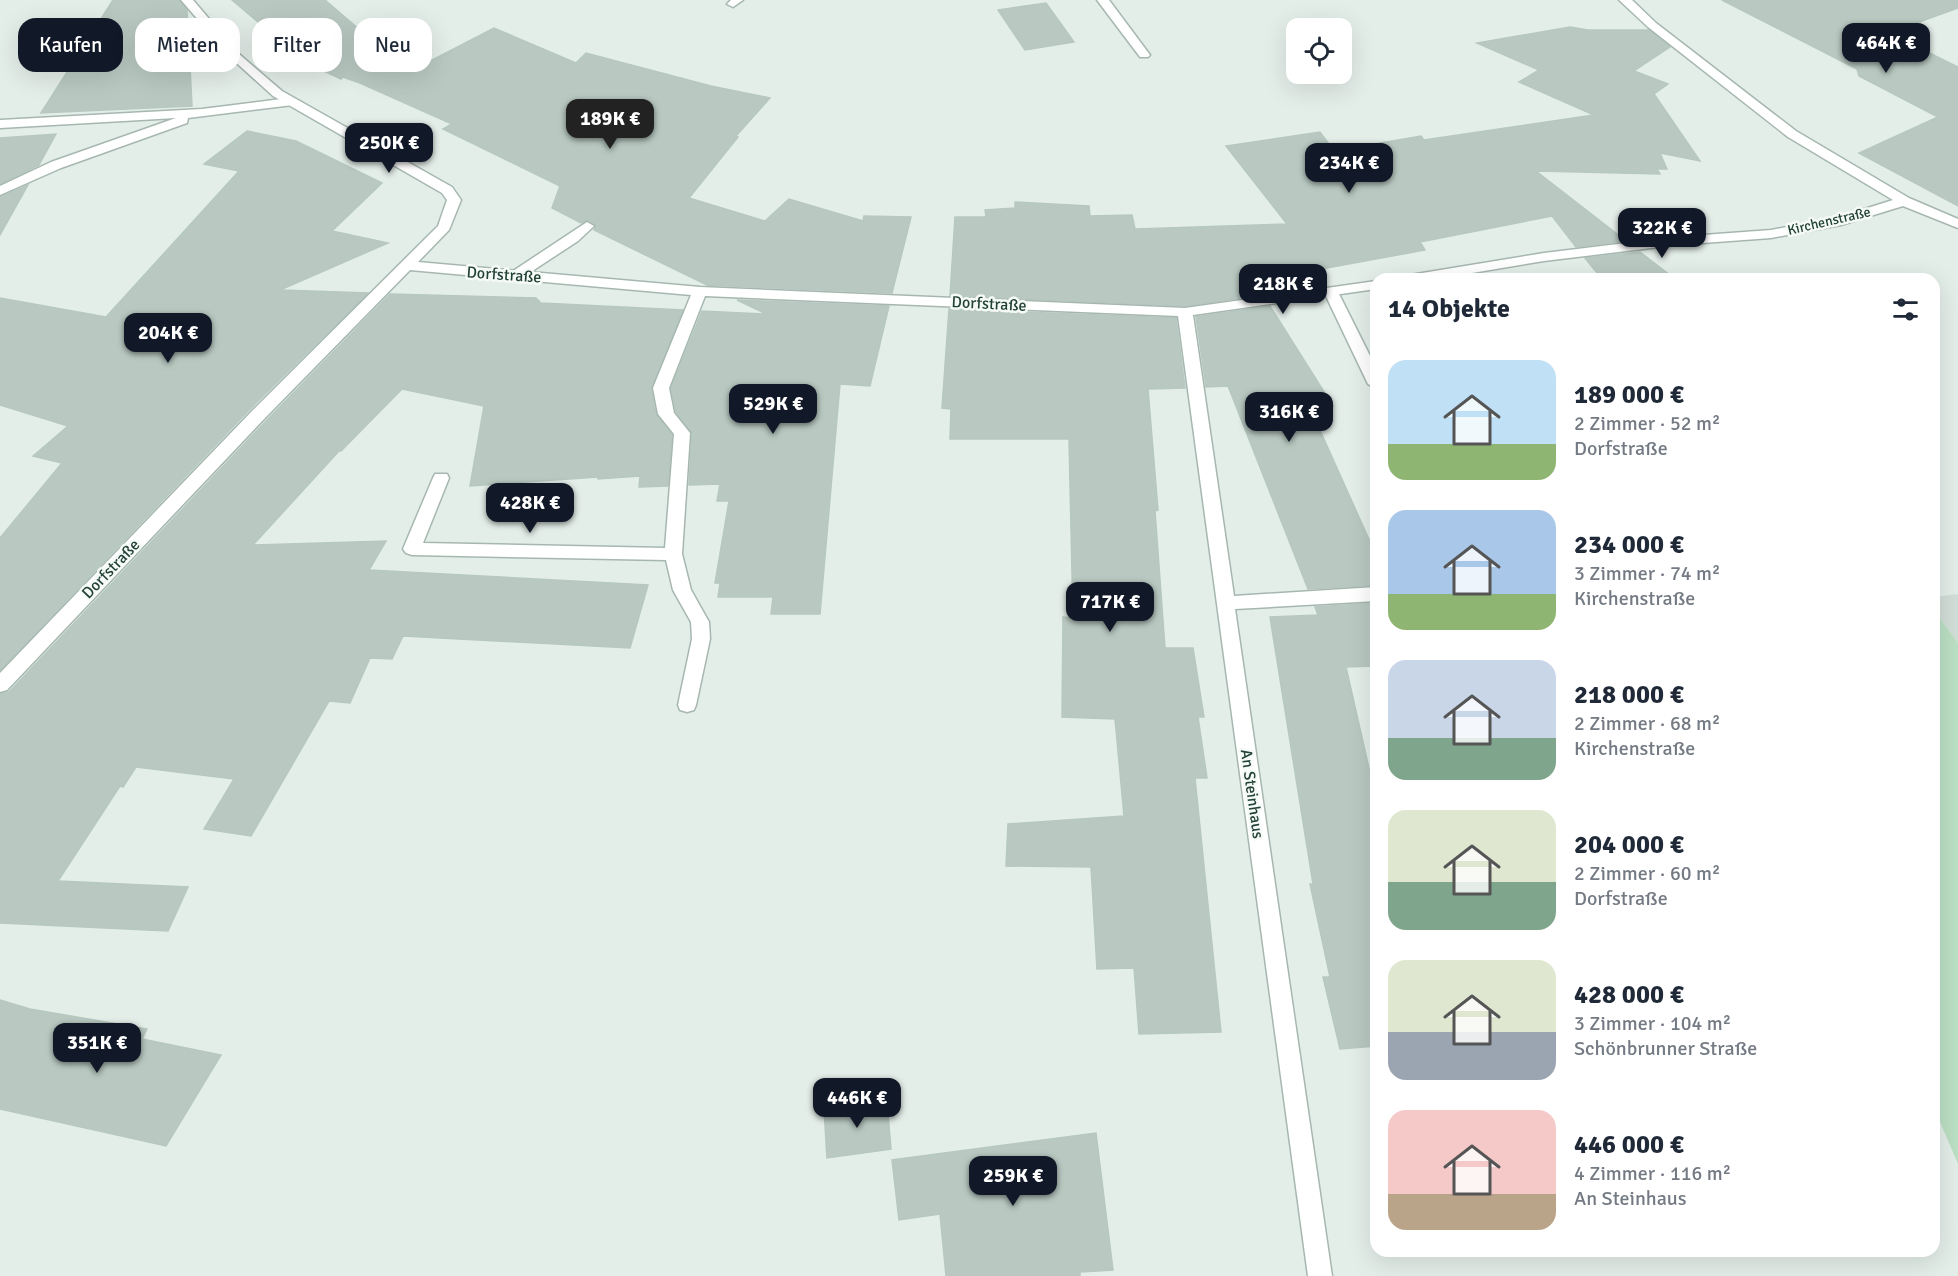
<!DOCTYPE html>
<html lang="de">
<meta charset="utf-8">
<style>
body{margin:0;font-family:Signika,sans-serif;background:#f2f2f3;color:#1f2937;height:100vh;display:flex;flex-direction:column;font-size:22px;white-space:nowrap}
*{box-sizing:border-box;margin:0}
p{font-size:20px;color:#747a83}
.icon{flex:none;width:33px;height:33px;fill:none;stroke:currentColor;stroke-width:2;stroke-linecap:round;stroke-linejoin:round}
.map{position:relative;flex:1;overflow:hidden}
.drawer{position:absolute;left:1370px;top:273px;width:570px;height:984px;display:flex;flex-direction:column;background:#fff;border-radius:18px;box-shadow:0 6px 24px #0002}
.drawer>*{flex:none}
.banner{position:absolute;left:18px;top:18px;width:570px;height:54px;display:flex;gap:12px}
.controls{position:absolute;left:1286px;top:18px;display:grid;gap:12px}
.controls a{display:grid;place-items:center;width:66px;height:66px;border-radius:12px;background:#fff;box-shadow:0 6px 24px #0002;font-size:30px}
.price{position:absolute;translate:-50% -51px;padding:0 14px;border-radius:12px;background:#111827;color:#fff;font-size:20px;line-height:39px;filter:drop-shadow(0 2px 3px #0008)}
.price::after{content:'';position:absolute;left:50%;top:36px;width:18px;height:14px;margin-left:-9px;background:inherit;clip-path:polygon(0 0,100% 0,50% 100%)}
.price.current{background:#222;color:#fff}
ul{padding:0;list-style:none}
li{display:flex;align-items:center;gap:18px;height:150px;padding:0 18px}
li span{display:grid;place-items:center;flex:none;width:168px;height:120px;border-radius:18px;color:#555}
li>.icon{margin-inline-start:auto}
span .icon{width:72px;height:72px;fill:#fffc;stroke-width:1}
li b{font-size:26px}
h2{display:flex;justify-content:space-between;align-items:center;height:72px;padding:0 18px;font-size:26px}
.tag{padding:0 21px;border-radius:18px;background:#fff;box-shadow:0 6px 24px #0002;font-size:21px;line-height:54px}
.tag.current{background:#111827;color:#fff}
.map>svg:first-child{display:block}
.built{fill:#d2ded8}
.green{fill:#bce0c4}
.building{fill:#b9c9c2;stroke:#b6c8c0;stroke-width:1.5}
.lines{fill:none;stroke-linecap:round;stroke-linejoin:round}
.service-casing{stroke:#a6b7b0;stroke-width:3}
.minor-casing{stroke:#a6b7b0;stroke-width:3}
.service{fill:#fff;fill-rule:evenodd}
.minor{fill:#fff;fill-rule:evenodd}
.labels{text-anchor:middle;dominant-baseline:central;stroke-width:5;stroke-linejoin:round;paint-order:stroke}
.far-street-label{font-size:14px;fill:#224137;stroke:#f5faf7}
.street-label{font-size:16px;fill:#224137;stroke:#f5faf7}
</style>
<div class="map">
<svg width="1958" height="1276" viewBox="0 0 1958 1276">
<rect width="100%" height="100%" fill="#e4eee9"/>
<path class="built" d="M1958 594V643L1934 610V597Z"/>
<path class="green" d="M1934 610 1958 643V1164L1934 1108Z"/>
<g class="building">
<path d="M113 0H179L187 10 192 106 41 113Z"/>
<path d="M232 0H325L409 72 494 28 576 63 586 53 711 86 770 98 736 136 738 137 689 198 765 221 789 199 863 221 864 216 911 217 892 293 707 285 594 230 596 226 588 220 581 223 552 208 560 186 443 129 452 124 360 83 343 77 341 79 307 63Z"/>
<path d="M1722 0H1958V8L1889 33 1958 67V206L1859 153 1938 117 1859 76 1857 69Z"/>
<path d="M1046 3 1074 42 1025 50 998 10Z"/>
<path d="M1570 27 1588 30H1649L1670 47 1634 71 1668 84 1654 94 1700 161 1660 153 1667 169H1657L1660 174 1536 171 1626 241 1576 247 1552 216 1420 242 1425 250 1272 278 1275 282 1256 284 1263 295 1185 306 950 296 955 217H986L985 210 1015 208V202L1089 206 1090 216 1132 215 1135 229 1287 224 1226 146 1320 132 1334 151 1421 136 1424 140 1594 115 1519 82 1539 70 1477 43Z"/>
<path d="M247 131 296 141 382 183 332 231 388 243 280 290 368 293 251 408 0 670V538L62 463 33 456 68 426 0 405V298L106 317 239 171 204 164Z"/>
<path d="M56 134 39 165 0 184V138Z"/>
<path d="M28 185 0 235V197Z"/>
<path d="M1640 252 1675 279H1602L1585 258Z"/>
<path d="M390 294 536 298 541 303 683 310 651 388 656 414 672 435 668 486 639 487 640 476 598 479V477L470 486 484 406 402 389 341 451H339L253 545 386 541 369 570 648 585 630 648 403 636 392 659 370 658 350 703 329 701 251 836 204 829 234 779 136 767 123 787 120 786 58 881 188 887 168 931 0 923V694L9 692 267 420Z"/>
<path d="M737 300 889 306 870 386 840 384 820 614H771L773 597H718L720 583H715L729 501H717L720 484 689 485 692 433 676 412 671 388 702 311 766 314Z"/>
<path d="M1270 306 1333 406 1310 408 1376 555V585L1308 589 1228 386 1206 387 1196 317Z"/>
<path d="M949 309 1176 318 1185 388 1148 389 1158 510 1155 511 1165 648H1193L1204 717H1198L1207 778H1195L1221 1032 1139 1034 1134 968 1097 969 1091 867 1006 866 1008 824 1124 816 1115 719 1062 717 1063 617 1073 618 1069 439H950L951 409 942 408Z"/>
<path d="M1376 603V666L1346 667 1376 799V1046L1340 1049 1323 977H1330L1310 884H1313L1270 617 1318 615 1315 607Z"/>
<path d="M0 1000 30 1009 147 1029 142 1039 221 1055 166 1146 0 1109Z"/>
<path d="M887 1101 891 1149 827 1158 824 1109Z"/>
<path d="M1096 1133 1113 1270 1080 1272V1276H946L940 1214 899 1220 892 1160Z"/>
</g>
<g class="lines">
<g class="service-casing">
<g id="service">
<path d="M289 98 295 102 293 105 188 118 187 123 61 168 0 195V186L51 162 176 118 0 128V120L202 109Z"/>
<path d="M587 222 594 226 578 241 520 279H510L508 276 510 273Z"/>
<path d="M1331 288 1338 292 1376 368V389L1368 384 1324 292Z"/>
</g>
</g>
<g class="minor-casing">
<g id="minor">
<path d="M181 0H193L239 54 282 91 452 187 461 200 449 230 418 262 700 287 1185 308 1376 281V289L1193 315 1234 596 1376 587V601L1235 609 1332 1276H1308L1178 316 705 296 669 388 674 413 690 433 682 554 691 590 709 622 710 639 696 705 694 710 687 712 680 710 678 705 692 639 691 622 673 590 666 560 412 555 406 553 403 549 433 478 435 474H447L449 478 423 543 665 548 674 434 658 414 653 388 691 295 410 270 265 418 7 690 0 692V673L253 410 438 226 447 200 442 193 273 96 231 58Z"/>
<path d="M731 0H743L733 7 727 4Z"/>
<path d="M1097 0H1109L1150 55 1148 57H1140Z"/>
<path d="M1619 0H1632L1656 23 1796 131 1909 198 1958 219V228L1903 206 1841 225 1771 238 1676 245 1544 261 1436 279H1403L1410 275 1544 253 1676 237 1771 230 1839 217 1893 200 1788 137 1648 27Z"/>
</g>
</g>
<use href="#service" class="service"/>
<use href="#minor" class="minor"/>
</g>
<g class="labels">
<g class="far-street-label">
<text transform="translate(1829 221) rotate(-13)">Kirchenstraße</text>
</g>
<g class="street-label">
<text transform="translate(504 275) rotate(4)">Dorfstraße</text>
<text transform="translate(989 304) rotate(3)">Dorfstraße</text>
<text transform="translate(111 569) rotate(-46)">Dorfstraße</text>
<text transform="translate(1252 794) rotate(82)">An Steinhaus</text>
</g>
</g>
</svg>
<div class="controls">
<a><svg class="icon" aria-label="locate" viewBox="0 0 24 24"><circle cx="12" cy="12" r="6"/><path d="M12 2v4M12 18v4M2 12h4M18 12h4"/></svg></a>
</div>
<b class="price" style="left:1886px;top:74px">464K €</b>
<b class="price current" style="left:610px;top:150px">189K €</b>
<b class="price" style="left:389px;top:174px">250K €</b>
<b class="price" style="left:1349px;top:194px">234K €</b>
<b class="price" style="left:1662px;top:259px">322K €</b>
<b class="price" style="left:1283px;top:315px">218K €</b>
<b class="price" style="left:168px;top:364px">204K €</b>
<b class="price" style="left:773px;top:435px">529K €</b>
<b class="price" style="left:1289px;top:443px">316K €</b>
<b class="price" style="left:530px;top:534px">428K €</b>
<b class="price" style="left:1110px;top:633px">717K €</b>
<b class="price" style="left:97px;top:1074px">351K €</b>
<b class="price" style="left:857px;top:1129px">446K €</b>
<b class="price" style="left:1013px;top:1207px">259K €</b>
<div class="banner">
<a class="tag current">Kaufen</a>
<a class="tag">Mieten</a>
<a class="tag">Filter</a>
<a class="tag">Neu</a>
</div>
<section class="drawer">
<h2>14 Objekte<svg class="icon" aria-label="filters" viewBox="0 0 24 24"><path d="M4 7h16M4 17h16"/><circle cx="9" cy="7" r="2"/><circle cx="15" cy="17" r="2"/></svg></h2>
<ul>
<li><span style="background:linear-gradient(#bfe0f5 70%,#8fb573 0)"><svg class="icon" aria-label="home" viewBox="0 0 24 24"><path d="M3 11l9-7 9 7M6 9v11h12V9"/></svg></span><div><b>189 000 €</b><p>2 Zimmer · 52 m²</p><p>Dorfstraße</p></div></li>
<li><span style="background:linear-gradient(#a9c7e8 70%,#8fb573 0)"><svg class="icon" aria-label="home" viewBox="0 0 24 24"><path d="M3 11l9-7 9 7M6 9v11h12V9"/></svg></span><div><b>234 000 €</b><p>3 Zimmer · 74 m²</p><p>Kirchenstraße</p></div></li>
<li><span style="background:linear-gradient(#c9d6e8 65%,#7fa58c 0)"><svg class="icon" aria-label="home" viewBox="0 0 24 24"><path d="M3 11l9-7 9 7M6 9v11h12V9"/></svg></span><div><b>218 000 €</b><p>2 Zimmer · 68 m²</p><p>Kirchenstraße</p></div></li>
<li><span style="background:linear-gradient(#dfe7d0 60%,#7fa58c 0)"><svg class="icon" aria-label="home" viewBox="0 0 24 24"><path d="M3 11l9-7 9 7M6 9v11h12V9"/></svg></span><div><b>204 000 €</b><p>2 Zimmer · 60 m²</p><p>Dorfstraße</p></div></li>
<li><span style="background:linear-gradient(#dfe7d0 60%,#9aa5b1 0)"><svg class="icon" aria-label="home" viewBox="0 0 24 24"><path d="M3 11l9-7 9 7M6 9v11h12V9"/></svg></span><div><b>428 000 €</b><p>3 Zimmer · 104 m²</p><p>Schönbrunner Straße</p></div></li>
<li><span style="background:linear-gradient(#f6c9c9 70%,#b9a48a 0)"><svg class="icon" aria-label="home" viewBox="0 0 24 24"><path d="M3 11l9-7 9 7M6 9v11h12V9"/></svg></span><div><b>446 000 €</b><p>4 Zimmer · 116 m²</p><p>An Steinhaus</p></div></li>
</ul>
</section>
</div>
